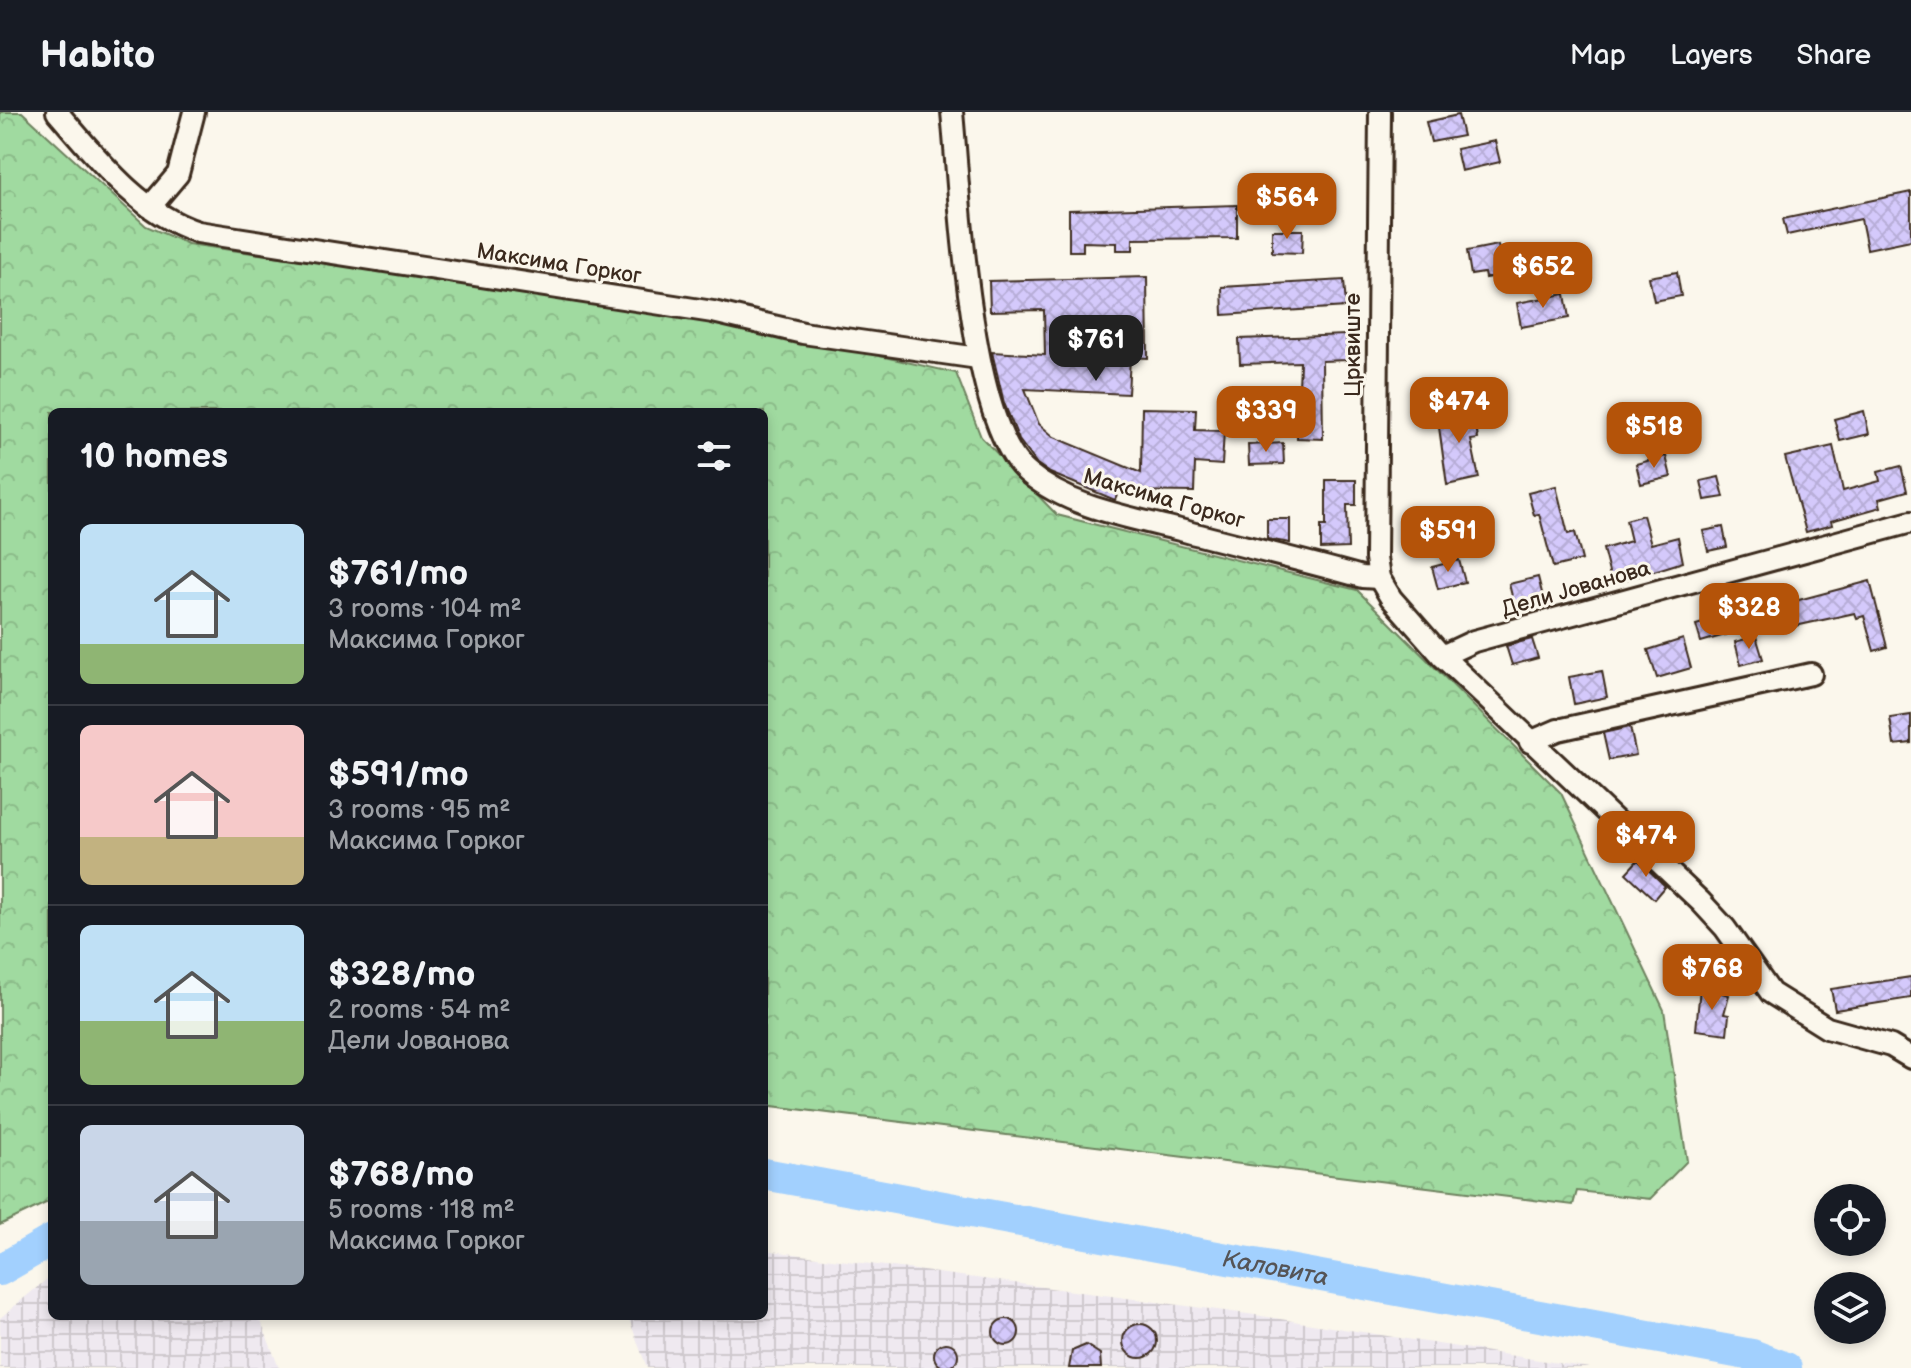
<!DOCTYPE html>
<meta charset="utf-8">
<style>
body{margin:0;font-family:"Balsamiq Sans",sans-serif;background:#242831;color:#f1f3f6;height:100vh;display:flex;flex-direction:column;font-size:30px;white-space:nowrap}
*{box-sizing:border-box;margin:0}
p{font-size:26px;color:#9ea1a6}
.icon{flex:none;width:44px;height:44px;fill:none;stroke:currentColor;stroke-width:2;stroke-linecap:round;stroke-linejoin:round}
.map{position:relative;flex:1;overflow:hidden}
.side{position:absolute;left:48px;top:296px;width:720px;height:912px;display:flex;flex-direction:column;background:#171b24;border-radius:12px;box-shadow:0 4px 12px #0003}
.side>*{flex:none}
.tools{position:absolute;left:1814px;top:1072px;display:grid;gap:16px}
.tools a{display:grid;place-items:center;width:72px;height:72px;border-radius:50%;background:#171b24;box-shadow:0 4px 12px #0003;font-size:40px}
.price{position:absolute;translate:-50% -68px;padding:0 18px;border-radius:16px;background:#b45309;color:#fff;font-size:26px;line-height:52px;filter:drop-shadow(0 2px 4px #0008)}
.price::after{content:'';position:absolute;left:50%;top:48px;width:24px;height:18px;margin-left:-12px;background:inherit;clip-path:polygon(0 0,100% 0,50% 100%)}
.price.selected{background:#222;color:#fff}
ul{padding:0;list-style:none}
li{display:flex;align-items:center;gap:24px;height:200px;padding:0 32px}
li+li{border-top:2px solid #363941}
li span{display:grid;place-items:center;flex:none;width:224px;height:160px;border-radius:12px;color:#555}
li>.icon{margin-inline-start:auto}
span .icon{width:96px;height:96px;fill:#fffc;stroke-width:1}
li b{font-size:34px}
h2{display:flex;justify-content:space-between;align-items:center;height:96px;padding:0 32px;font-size:34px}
header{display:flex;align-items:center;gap:48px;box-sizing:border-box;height:112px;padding:0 40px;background:#171b24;border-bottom:2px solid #363941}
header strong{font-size:38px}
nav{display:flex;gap:44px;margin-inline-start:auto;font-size:28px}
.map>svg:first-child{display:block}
.industrial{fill:url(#industrial-grid)}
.forest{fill:url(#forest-crowns);stroke:#6e825f;stroke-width:2}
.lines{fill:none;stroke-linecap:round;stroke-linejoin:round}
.river{stroke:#a2d0fe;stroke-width:32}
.building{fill:url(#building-cross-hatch);stroke:#3b2a1e;stroke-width:2}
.street-casing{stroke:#3b2a1e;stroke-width:26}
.street{stroke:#fbf7ec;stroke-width:20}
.labels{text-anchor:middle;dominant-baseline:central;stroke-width:6;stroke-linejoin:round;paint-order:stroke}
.street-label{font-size:22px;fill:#3b2a1e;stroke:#fbf7ec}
.water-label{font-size:24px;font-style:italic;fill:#555456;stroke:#fbf7ec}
</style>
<header>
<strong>Habito</strong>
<nav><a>Map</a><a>Layers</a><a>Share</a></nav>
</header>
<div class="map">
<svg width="1911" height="1256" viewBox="0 0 1911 1256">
<defs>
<pattern id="industrial-grid" width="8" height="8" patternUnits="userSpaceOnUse" patternTransform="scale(2)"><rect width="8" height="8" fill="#efe9f0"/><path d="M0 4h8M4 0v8" fill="none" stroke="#cec8cd"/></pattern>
<pattern id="forest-crowns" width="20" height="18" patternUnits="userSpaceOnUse" patternTransform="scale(2)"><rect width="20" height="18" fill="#a0daa0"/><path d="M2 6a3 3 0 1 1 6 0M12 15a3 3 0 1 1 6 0" fill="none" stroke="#8bbb89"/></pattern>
<pattern id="building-cross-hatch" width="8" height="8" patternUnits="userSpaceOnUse" patternTransform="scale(2)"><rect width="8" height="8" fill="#d4c9fb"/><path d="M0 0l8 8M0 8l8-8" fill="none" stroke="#b7add7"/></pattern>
</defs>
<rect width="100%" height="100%" fill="#fbf7ec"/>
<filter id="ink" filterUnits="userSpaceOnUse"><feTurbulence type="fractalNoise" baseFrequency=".0125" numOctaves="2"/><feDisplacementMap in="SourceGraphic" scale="16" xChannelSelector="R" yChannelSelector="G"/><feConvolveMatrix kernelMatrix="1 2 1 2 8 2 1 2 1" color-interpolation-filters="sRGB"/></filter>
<g filter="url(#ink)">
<g class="industrial">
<path d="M764 1138 1255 1203 1590 1256H647L628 1204H764Z"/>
<path d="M52 1163V1204H259L279 1256H0V1206Z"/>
</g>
<path class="forest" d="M0 0H22L146 114 188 132 691 202 956 261 981 325 1057 403 1357 478 1561 681 1664 898 1687 1049 1650 1087 1577 1079 1573 1093 764 993V300H52V1088L0 1113Z"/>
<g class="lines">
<g class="river">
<path id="s1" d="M764 1062 1752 1243 1786 1256"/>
<path d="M0 1158 52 1128"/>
</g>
</g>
<g class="building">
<path d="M1458 3 1463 24 1431 30 1426 10Z"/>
<path d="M1495 29 1500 50 1461 59 1456 37Z"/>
<path d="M1911 80V128L1867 137 1861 107 1787 123 1783 107Z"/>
<path d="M1237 93V126L1133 127V138H1117V131L1083 130V139H1069V98Z"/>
<path d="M1272 118H1303L1302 141 1272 140Z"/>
<path d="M1498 133 1503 163 1485 166 1484 161 1471 163 1467 139Z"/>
<path d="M1677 160 1681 184 1654 189 1649 165Z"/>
<path d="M1147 165 1148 246 1130 245 1128 282 1025 277 1039 312 1054 325 1141 361 1142 296 1196 297 1195 318 1224 319 1222 353 1195 351 1194 380 1119 379 1115 388 1050 361 1037 352 1019 328 1004 291 992 240 1045 243 1044 198 990 199 989 169Z"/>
<path d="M1344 168 1346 195 1223 203 1222 175Z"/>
<path d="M1565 182 1569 206 1521 215 1517 191Z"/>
<path d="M1346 223 1347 248 1322 249 1323 327 1297 326 1300 250 1240 252 1239 227Z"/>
<path d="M1473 293 1478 327 1471 328 1479 366 1447 373 1438 308 1455 306 1454 295Z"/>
<path d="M1864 299 1869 322 1840 329 1834 307Z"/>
<path d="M1283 331 1284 352 1249 353 1248 333Z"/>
<path d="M1833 334 1843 379 1880 369 1878 360 1901 354 1907 379 1879 387 1881 395 1831 409 1832 413 1806 420 1785 345Z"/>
<path d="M1666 344 1671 365 1641 372 1636 352Z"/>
<path d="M1719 365 1724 385 1705 388 1701 369Z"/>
<path d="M1326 368H1356V393H1347L1348 436 1321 437V414H1326Z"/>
<path d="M1556 374 1568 422 1575 420 1582 448 1553 455 1539 402 1534 403 1528 381Z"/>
<path d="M1445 397 1450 420 1424 425 1419 401Z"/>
<path d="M1643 403 1651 432 1678 425 1683 450 1612 472 1603 437 1631 429 1626 408Z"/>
<path d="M1267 407H1290V431L1267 427Z"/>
<path d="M1723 415 1727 435 1708 439 1703 419Z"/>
<path d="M1459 448 1465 470 1438 477 1432 455Z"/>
<path d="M1538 465 1545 493 1516 500 1509 472Z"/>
<path d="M1870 469 1887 535 1874 539 1864 504 1857 506 1855 501 1786 516 1780 493Z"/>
<path d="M1720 506 1725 523 1701 530 1696 513Z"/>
<path d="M1756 524 1763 547 1741 553 1735 530Z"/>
<path d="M1532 527 1538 546 1512 553 1506 534Z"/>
<path d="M1683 527 1691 556 1657 566 1648 538Z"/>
<path d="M1602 559 1607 585 1574 592 1569 565Z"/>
<path d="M1911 603V631L1894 633 1890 606Z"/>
<path d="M1630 615 1636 643 1609 648 1603 621Z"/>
<path d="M1638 748 1665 774 1654 787 1626 761Z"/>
<path d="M1911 865V886L1835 898 1831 877Z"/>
<path d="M1700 875 1729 883 1724 902 1729 903 1727 922 1696 918Z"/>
<circle cx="1006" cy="1220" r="13"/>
<circle cx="1140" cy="1229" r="17"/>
<circle cx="946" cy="1243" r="12"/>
<path d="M1086 1233 1100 1242 1101 1256H1069L1072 1239Z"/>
</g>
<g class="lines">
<g class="street-casing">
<g id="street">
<path d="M57 0C96 45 140 102 198 120L713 200 803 221 978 246"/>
<path d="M952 0C960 81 968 312 1028 361 1070 396 1129 405 1180 418 1241 434 1302 448 1362 465L1379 466"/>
<path d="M1380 0 1376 446 1379 466 1391 486 1442 544 1701 790 1725 816 1771 881 1827 916 1891 934 1911 946"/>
<path d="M150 95 178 62 194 0"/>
<path d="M1442 544 1474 529 1911 410"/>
<path d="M1530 630 1558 618 1811 562"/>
</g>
</g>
<use href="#street" class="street"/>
</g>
</g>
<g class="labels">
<g class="street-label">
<text transform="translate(559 152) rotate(9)">Максима Горког</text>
<text transform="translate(1353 233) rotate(-90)">Црквиште</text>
<text transform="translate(1164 387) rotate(16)">Максима Горког</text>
<text transform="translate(1576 477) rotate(-16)">Дели Јованова</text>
</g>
<g class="water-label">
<text stroke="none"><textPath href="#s1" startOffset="520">Каловита</textPath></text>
</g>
</g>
</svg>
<div class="tools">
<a><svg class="icon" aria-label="locate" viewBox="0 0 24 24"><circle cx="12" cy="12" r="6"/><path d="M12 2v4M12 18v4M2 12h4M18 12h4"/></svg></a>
<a><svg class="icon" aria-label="layers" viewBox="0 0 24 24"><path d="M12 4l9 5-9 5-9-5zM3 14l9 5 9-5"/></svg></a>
</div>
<b class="price" style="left:1287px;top:129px">$564</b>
<b class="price" style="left:1543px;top:198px">$652</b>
<b class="price selected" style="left:1096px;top:271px">$761</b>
<b class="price" style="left:1459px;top:333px">$474</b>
<b class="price" style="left:1266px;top:342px">$339</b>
<b class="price" style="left:1654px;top:358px">$518</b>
<b class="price" style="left:1448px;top:462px">$591</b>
<b class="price" style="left:1749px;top:539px">$328</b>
<b class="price" style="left:1646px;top:767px">$474</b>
<b class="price" style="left:1712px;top:900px">$768</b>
<section class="side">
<h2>10 homes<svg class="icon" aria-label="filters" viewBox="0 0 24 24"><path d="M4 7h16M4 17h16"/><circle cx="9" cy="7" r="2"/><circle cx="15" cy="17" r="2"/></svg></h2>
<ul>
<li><span style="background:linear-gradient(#bfe0f5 75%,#8fb573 0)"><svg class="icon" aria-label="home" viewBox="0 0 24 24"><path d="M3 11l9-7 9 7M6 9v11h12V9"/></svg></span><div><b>$761/mo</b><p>3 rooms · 104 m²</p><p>Максима Горког</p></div></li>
<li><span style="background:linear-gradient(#f6c9c9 70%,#c2b280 0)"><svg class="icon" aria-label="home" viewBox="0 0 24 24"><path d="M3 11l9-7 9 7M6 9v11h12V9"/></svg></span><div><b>$591/mo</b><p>3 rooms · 95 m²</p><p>Максима Горког</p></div></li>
<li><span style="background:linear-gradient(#bfe0f5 60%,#8fb573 0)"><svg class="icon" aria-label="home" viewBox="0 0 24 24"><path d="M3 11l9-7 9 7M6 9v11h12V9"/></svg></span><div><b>$328/mo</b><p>2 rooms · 54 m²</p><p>Дели Јованова</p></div></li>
<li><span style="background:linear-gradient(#c9d6e8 60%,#9aa5b1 0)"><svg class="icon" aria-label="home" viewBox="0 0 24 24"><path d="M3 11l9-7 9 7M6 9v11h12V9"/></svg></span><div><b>$768/mo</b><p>5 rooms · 118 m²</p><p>Максима Горког</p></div></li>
</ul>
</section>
</div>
